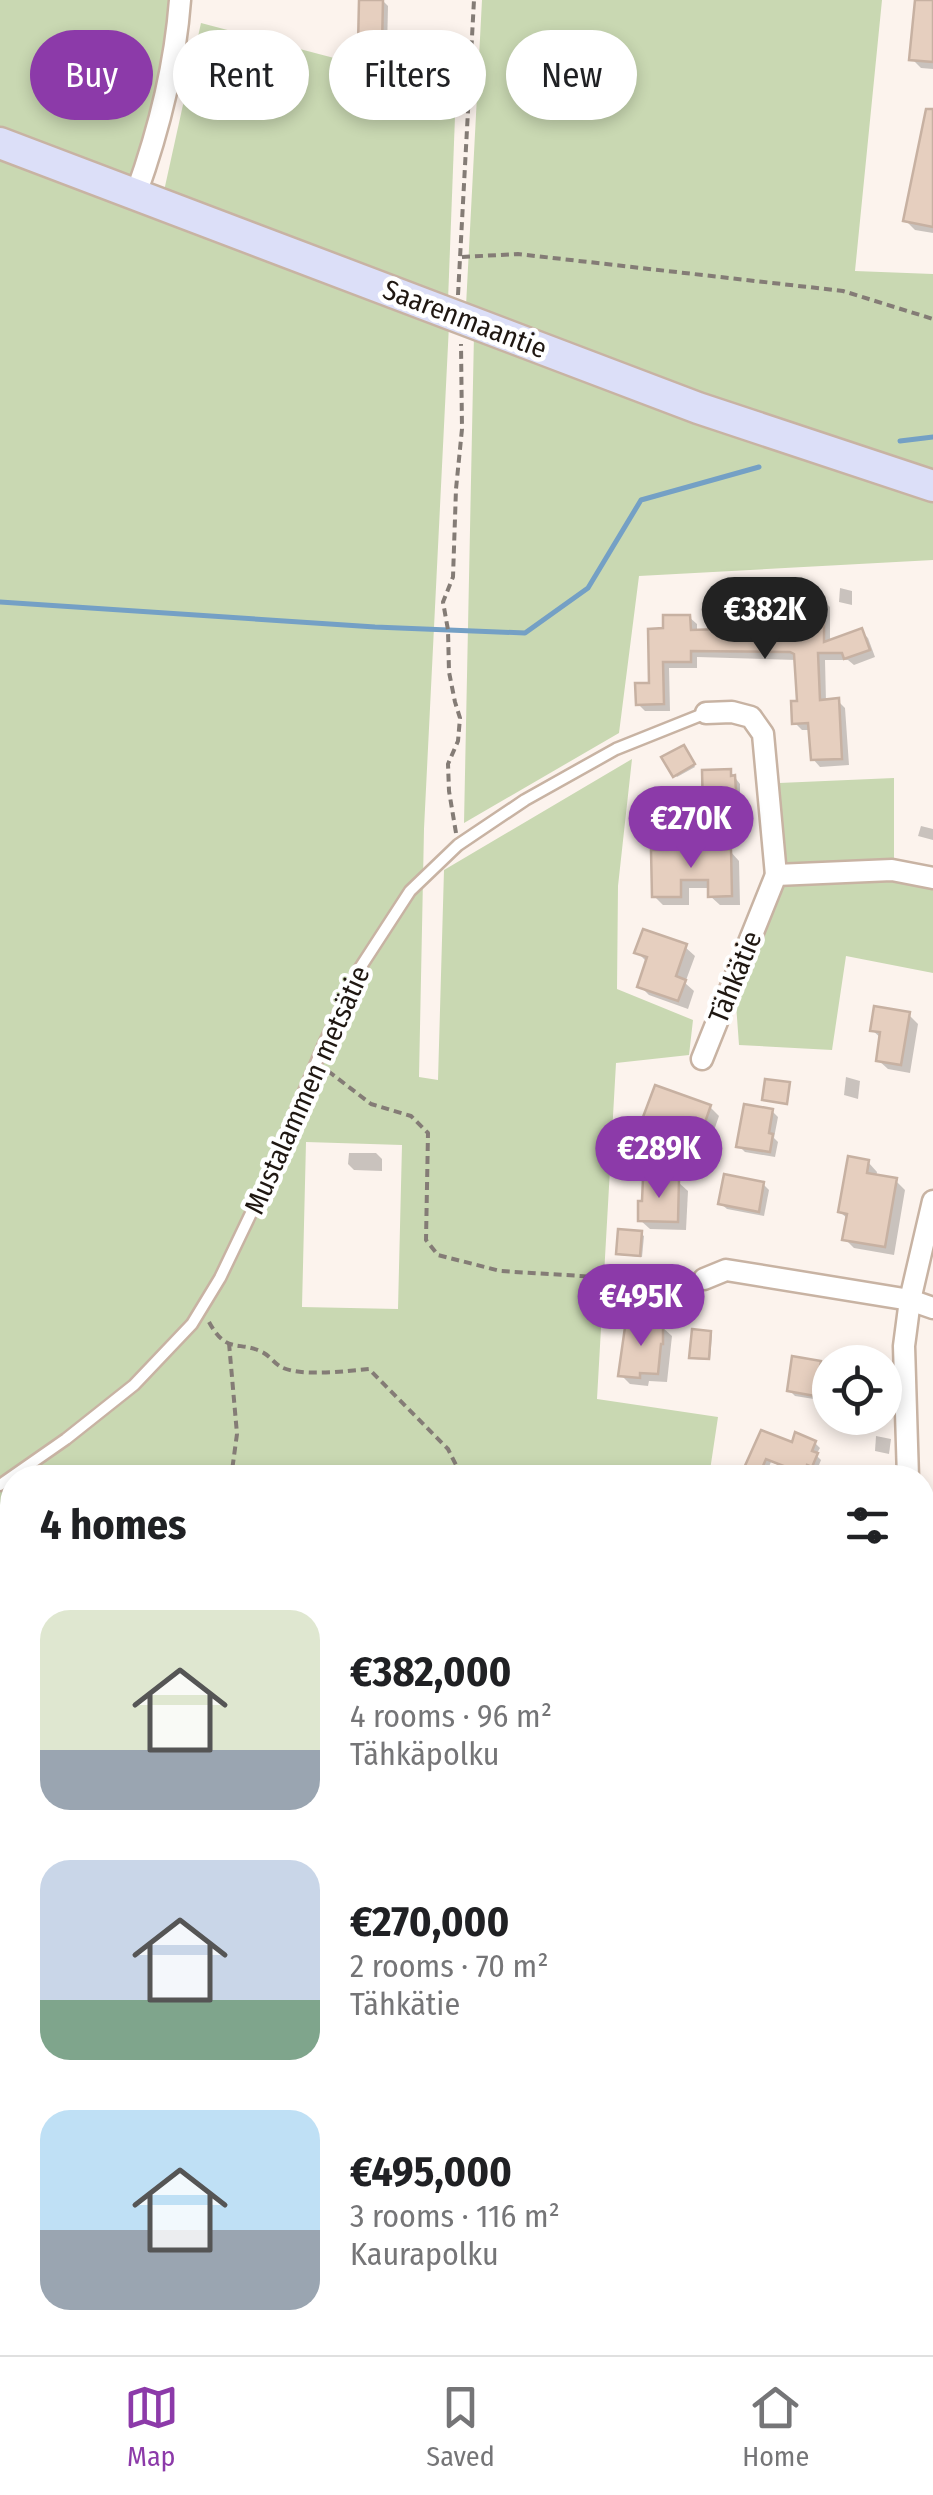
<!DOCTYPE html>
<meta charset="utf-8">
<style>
body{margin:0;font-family:"Fira Sans Condensed",sans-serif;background:#f6f6f6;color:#202124;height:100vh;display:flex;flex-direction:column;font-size:38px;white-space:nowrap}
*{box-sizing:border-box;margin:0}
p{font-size:32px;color:#757577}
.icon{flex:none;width:55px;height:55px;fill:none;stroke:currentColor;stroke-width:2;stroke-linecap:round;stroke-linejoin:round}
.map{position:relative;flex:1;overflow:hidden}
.details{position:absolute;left:0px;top:1465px;width:935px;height:890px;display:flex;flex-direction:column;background:#fff;border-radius:40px 40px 0 0;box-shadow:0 5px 15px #0003}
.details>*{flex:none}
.guide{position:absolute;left:30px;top:30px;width:875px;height:90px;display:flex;gap:20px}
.controls{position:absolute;left:812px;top:1345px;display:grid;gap:20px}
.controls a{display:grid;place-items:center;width:90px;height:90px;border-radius:50%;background:#fff;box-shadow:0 5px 15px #0003;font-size:50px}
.price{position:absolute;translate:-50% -85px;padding:0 22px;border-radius:35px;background:#8c3aa9;color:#fff;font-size:32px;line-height:65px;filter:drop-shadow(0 2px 5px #0008)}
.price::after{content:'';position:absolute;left:50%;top:60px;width:30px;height:22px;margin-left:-15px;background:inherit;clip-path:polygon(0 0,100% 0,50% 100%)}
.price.selected{background:#222;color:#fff}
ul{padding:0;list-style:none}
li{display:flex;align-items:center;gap:30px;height:250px;padding:0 40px}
li span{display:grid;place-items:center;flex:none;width:280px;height:200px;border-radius:30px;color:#555}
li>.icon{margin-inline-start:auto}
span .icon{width:120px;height:120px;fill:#fffc;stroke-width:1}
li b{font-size:42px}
h2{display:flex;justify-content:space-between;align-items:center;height:120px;padding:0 40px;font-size:42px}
.pill{padding:0 35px;border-radius:45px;background:#fff;box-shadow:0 5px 15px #0003;font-size:35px;line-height:90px}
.pill.selected{background:#8c3aa9;color:#fff}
.menu{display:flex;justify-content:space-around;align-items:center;height:140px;border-top:2px solid #e0e0e0;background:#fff;font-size:28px;color:#757577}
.menu a{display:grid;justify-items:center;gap:5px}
.menu .selected{color:#8c3aa9}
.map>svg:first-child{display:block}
.green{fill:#c9d8b2;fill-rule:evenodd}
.shadow{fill:#0003}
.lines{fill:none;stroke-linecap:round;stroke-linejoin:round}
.stream{stroke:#74a0c5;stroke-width:5}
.building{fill:#e6cfbf;stroke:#c7b1a2;stroke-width:2.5}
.lane-casing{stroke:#c8b3a3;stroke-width:15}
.street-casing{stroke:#c8b3a3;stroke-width:25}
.secondary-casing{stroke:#c8b3a3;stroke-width:35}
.path{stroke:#847c76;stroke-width:4;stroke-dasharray:8 5;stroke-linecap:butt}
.lane{stroke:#fff;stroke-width:10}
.street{stroke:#fff;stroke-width:20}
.secondary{stroke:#dcdff8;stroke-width:30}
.labels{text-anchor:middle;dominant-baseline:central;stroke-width:9;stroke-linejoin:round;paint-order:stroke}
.street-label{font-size:28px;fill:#1f1711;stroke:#fff}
</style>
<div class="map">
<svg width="933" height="2355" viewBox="0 0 933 2355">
<rect width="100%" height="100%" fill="#fcf3ed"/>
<g class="green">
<path d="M0 0H168L166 50 148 132 124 198 449 325 424 829 419 1077 438 1080 444 870 632 759 618 886 617 989 693 1020 689 1055 616 1063 597 1399 718 1417 709 1477 12 1478V2342H922L923 2217 933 2229V2351L873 2347 872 2355H0ZM306 1142 402 1145 398 1309 302 1307Z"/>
<path d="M482 0H882L855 271 933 274V474L705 400 466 306Z"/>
<path d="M201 23 456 90 448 301 164 191Z"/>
<path d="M474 334 933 500V560L639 576 619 733 464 823Z"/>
<path d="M894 778V859L786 865 779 783Z"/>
<path d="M892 879 933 886V973L846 956 832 1050 739 1045 736 1004 783 886Z"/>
</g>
<g class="shadow">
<path d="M362 0H382L388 6 387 50H367L361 44Z"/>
<path d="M917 0H933V69L921 68 912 59Z"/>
<path d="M933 129V233L915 230 906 221Z"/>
<path d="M840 588 852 591V605L839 602Z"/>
<path d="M823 600 830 607V643L861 631 868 638 875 657 854 665 848 660H825L826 702 838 701 845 708 849 765 820 767 813 759 811 730H802L795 723 799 703 797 660 697 657V668H669L670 711H645L638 704 651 685 666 631 689 617 697 624V632L792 627Z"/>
<path d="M685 750 695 767 677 777 675 775Z"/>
<path d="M730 771 740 784V796H735L736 817 712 818 706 812Z"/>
<path d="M921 826 933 829V840L918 836Z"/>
<path d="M730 851 739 861 740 905H720L710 896V888H689V905H663L654 896V852Z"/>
<path d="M685 947 695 956 685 983 694 991 688 1009 649 995 640 986 648 963 637 952Z"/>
<path d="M908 1014 918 1024 910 1073 888 1069 878 1060 882 1039 872 1030Z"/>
<path d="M846 1077 860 1081 858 1099 844 1095Z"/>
<path d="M710 1107 719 1116 709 1145 656 1125 646 1116Z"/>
<path d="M772 1111 778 1117 774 1138 778 1142 775 1157 745 1152 739 1146Z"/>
<path d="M349 1153H376L382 1159V1171L354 1170 348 1164Z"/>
<path d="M868 1162 877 1172 876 1177 896 1181 905 1190 894 1255 854 1248 845 1239 848 1219 840 1212Z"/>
<path d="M678 1182 688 1191 686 1230 650 1229 640 1220 645 1204Z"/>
<path d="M763 1184 769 1190 764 1216 727 1209 721 1204Z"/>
<path d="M641 1234 644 1236 642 1257 620 1255 618 1253Z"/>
<path d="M662 1327 672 1336 667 1382 649 1381 648 1386 630 1384 621 1375Z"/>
<path d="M710 1333 712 1335 710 1360 694 1359 692 1357Z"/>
<path d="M820 1363 826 1369 820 1400 795 1396 789 1390Z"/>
<path d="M876 1436 891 1439 889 1454 875 1451Z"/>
<path d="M815 1443 820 1448 816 1455 821 1460 817 1470 812 1468 808 1477 771 1462 764 1478 747 1468 793 1445Z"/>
<path d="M933 1631V1669L922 1661V1633Z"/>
<path d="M922 1748 933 1750V1789L922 1788Z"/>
<path d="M933 1977V2076L927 2087 933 2093V2105L929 2111 922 2108V1996Z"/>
</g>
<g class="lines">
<g class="stream">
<path d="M900 441 933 437"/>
<path d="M0 602 375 627 525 633 588 588 641 500 759 467"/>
</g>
</g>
<g class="building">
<path d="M359 0H383L382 46 358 45Z"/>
<path d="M915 0H933V62L909 60Z"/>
<path d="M926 109H933V227L903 221Z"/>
<path d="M789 597H824V642L862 628 870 650 844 659 842 653H818L820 700 839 698 842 759 811 760 808 723 792 724 791 701H797L794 654 790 652 691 651V662H663L664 704 636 705 635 683H649L648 629 663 628V615H690L691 630 722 629V625L790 624Z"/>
<path d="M684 745 695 764 673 777 661 757Z"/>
<path d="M731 769V776L735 775 736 791H731V812L703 813 702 770Z"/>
<path d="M731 849 732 896 708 897V880H681V897H652L651 850Z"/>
<path d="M643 929 687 944 676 976 686 980 678 1001 637 987 647 957 634 953Z"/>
<path d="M874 1006 910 1012 901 1065 876 1061 880 1032 870 1031Z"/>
<path d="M765 1079 790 1082 787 1104 762 1100Z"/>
<path d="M655 1085 711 1105 700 1137 643 1117Z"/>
<path d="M744 1104 773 1109 769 1133 773 1134 770 1152 736 1147Z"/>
<path d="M848 1156 869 1160 867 1173 897 1178 885 1247 842 1240 847 1214 838 1212Z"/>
<path d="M724 1174 764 1182 759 1212 718 1204Z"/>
<path d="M643 1178 679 1179 678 1222 638 1221V1201H642Z"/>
<path d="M618 1229 642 1231 640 1256 616 1254Z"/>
<path d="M626 1320 663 1324V1344H661L658 1374 640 1373V1378L618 1376Z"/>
<path d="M692 1329 711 1331 709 1359 689 1358Z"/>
<path d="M792 1356 821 1361 815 1396 787 1391Z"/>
<path d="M761 1430 792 1442 795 1432 816 1441 812 1451 818 1453 812 1467 807 1465 804 1474 766 1459 759 1475 744 1468Z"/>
</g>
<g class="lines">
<g class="lane-casing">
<g id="lane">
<path d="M0 1485 66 1439 134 1385 192 1324 220 1278 265 1184 325 1042 360 968 410 891 458 845 525 800 616 749 706 713"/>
<path d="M922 1607 933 1605"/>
</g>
</g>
<g class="street-casing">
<g id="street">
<path d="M136 194C159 130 175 68 180 0"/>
<path d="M706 713 732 712 751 717 763 734 776 875"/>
<path d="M702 1059 776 875 892 870 933 878"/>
<path d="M704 1279 726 1270 910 1300 933 1308"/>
<path d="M908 1478 904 1346 910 1300 933 1201"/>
<path d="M922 2148 933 2130"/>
<path d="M922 2181 933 2191"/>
</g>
</g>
<g class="secondary-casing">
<path id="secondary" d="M0 143 698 408 933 486"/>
</g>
<g class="path">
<path d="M462 257 518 254 843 291 933 319"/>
<path d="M458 295 474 0"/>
<path d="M456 833 449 791 448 764 458 741 460 718 455 702 449 672 448 630 443 602 453 577 456 489 462 429 461 344"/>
<path d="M328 1071 371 1104 411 1116 428 1133 426 1240 438 1255 500 1271 614 1278 685 1279"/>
<path d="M209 1322C227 1355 238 1340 262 1352 269 1355 274 1363 281 1367 301 1377 347 1371 369 1369L448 1449 456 1465V1478"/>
<path d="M229 1343 237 1434 231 1478"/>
<path d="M0 1709 12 1711"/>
<path d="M0 1941 12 1922"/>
</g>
<use href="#lane" class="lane"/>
<use href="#street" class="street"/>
<use href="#secondary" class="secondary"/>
</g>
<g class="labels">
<g class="street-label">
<text transform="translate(465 319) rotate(21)">Saarenmaantie</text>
<text transform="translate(735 977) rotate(-68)">Tähkätie</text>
<text transform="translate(307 1090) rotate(-66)">Mustalammen metsätie</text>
</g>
</g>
</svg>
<div class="controls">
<a><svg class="icon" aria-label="locate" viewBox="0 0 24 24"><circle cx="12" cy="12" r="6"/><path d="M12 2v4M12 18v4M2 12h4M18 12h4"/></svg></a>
</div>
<b class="price selected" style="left:765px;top:662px">€382K</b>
<b class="price" style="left:691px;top:871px">€270K</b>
<b class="price" style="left:659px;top:1201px">€289K</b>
<b class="price" style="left:641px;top:1349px">€495K</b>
<div class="guide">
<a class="pill selected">Buy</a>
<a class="pill">Rent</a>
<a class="pill">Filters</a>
<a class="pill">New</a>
</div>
<section class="details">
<h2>4 homes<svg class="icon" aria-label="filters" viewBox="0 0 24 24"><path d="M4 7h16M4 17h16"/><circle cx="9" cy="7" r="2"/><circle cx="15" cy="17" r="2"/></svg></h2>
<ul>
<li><span style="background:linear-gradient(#dfe7d0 70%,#9aa5b1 0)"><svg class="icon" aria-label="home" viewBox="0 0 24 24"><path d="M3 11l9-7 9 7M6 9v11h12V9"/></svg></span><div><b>€382,000</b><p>4 rooms · 96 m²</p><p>Tähkäpolku</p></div></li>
<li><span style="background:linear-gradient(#c9d6e8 70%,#7fa58c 0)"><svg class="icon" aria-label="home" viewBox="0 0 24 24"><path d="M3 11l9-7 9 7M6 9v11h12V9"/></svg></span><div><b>€270,000</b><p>2 rooms · 70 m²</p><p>Tähkätie</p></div></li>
<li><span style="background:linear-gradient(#bfe0f5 60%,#9aa5b1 0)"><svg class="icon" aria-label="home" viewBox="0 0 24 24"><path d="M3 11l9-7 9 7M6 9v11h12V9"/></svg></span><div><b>€495,000</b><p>3 rooms · 116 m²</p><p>Kaurapolku</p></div></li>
</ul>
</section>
</div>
<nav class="menu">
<a class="selected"><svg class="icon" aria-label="map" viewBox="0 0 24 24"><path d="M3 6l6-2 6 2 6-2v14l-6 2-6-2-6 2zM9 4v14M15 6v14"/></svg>Map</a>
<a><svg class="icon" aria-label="saved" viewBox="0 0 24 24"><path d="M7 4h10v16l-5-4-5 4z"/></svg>Saved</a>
<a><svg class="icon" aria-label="home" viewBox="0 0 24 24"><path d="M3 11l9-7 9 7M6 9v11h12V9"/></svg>Home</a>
</nav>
